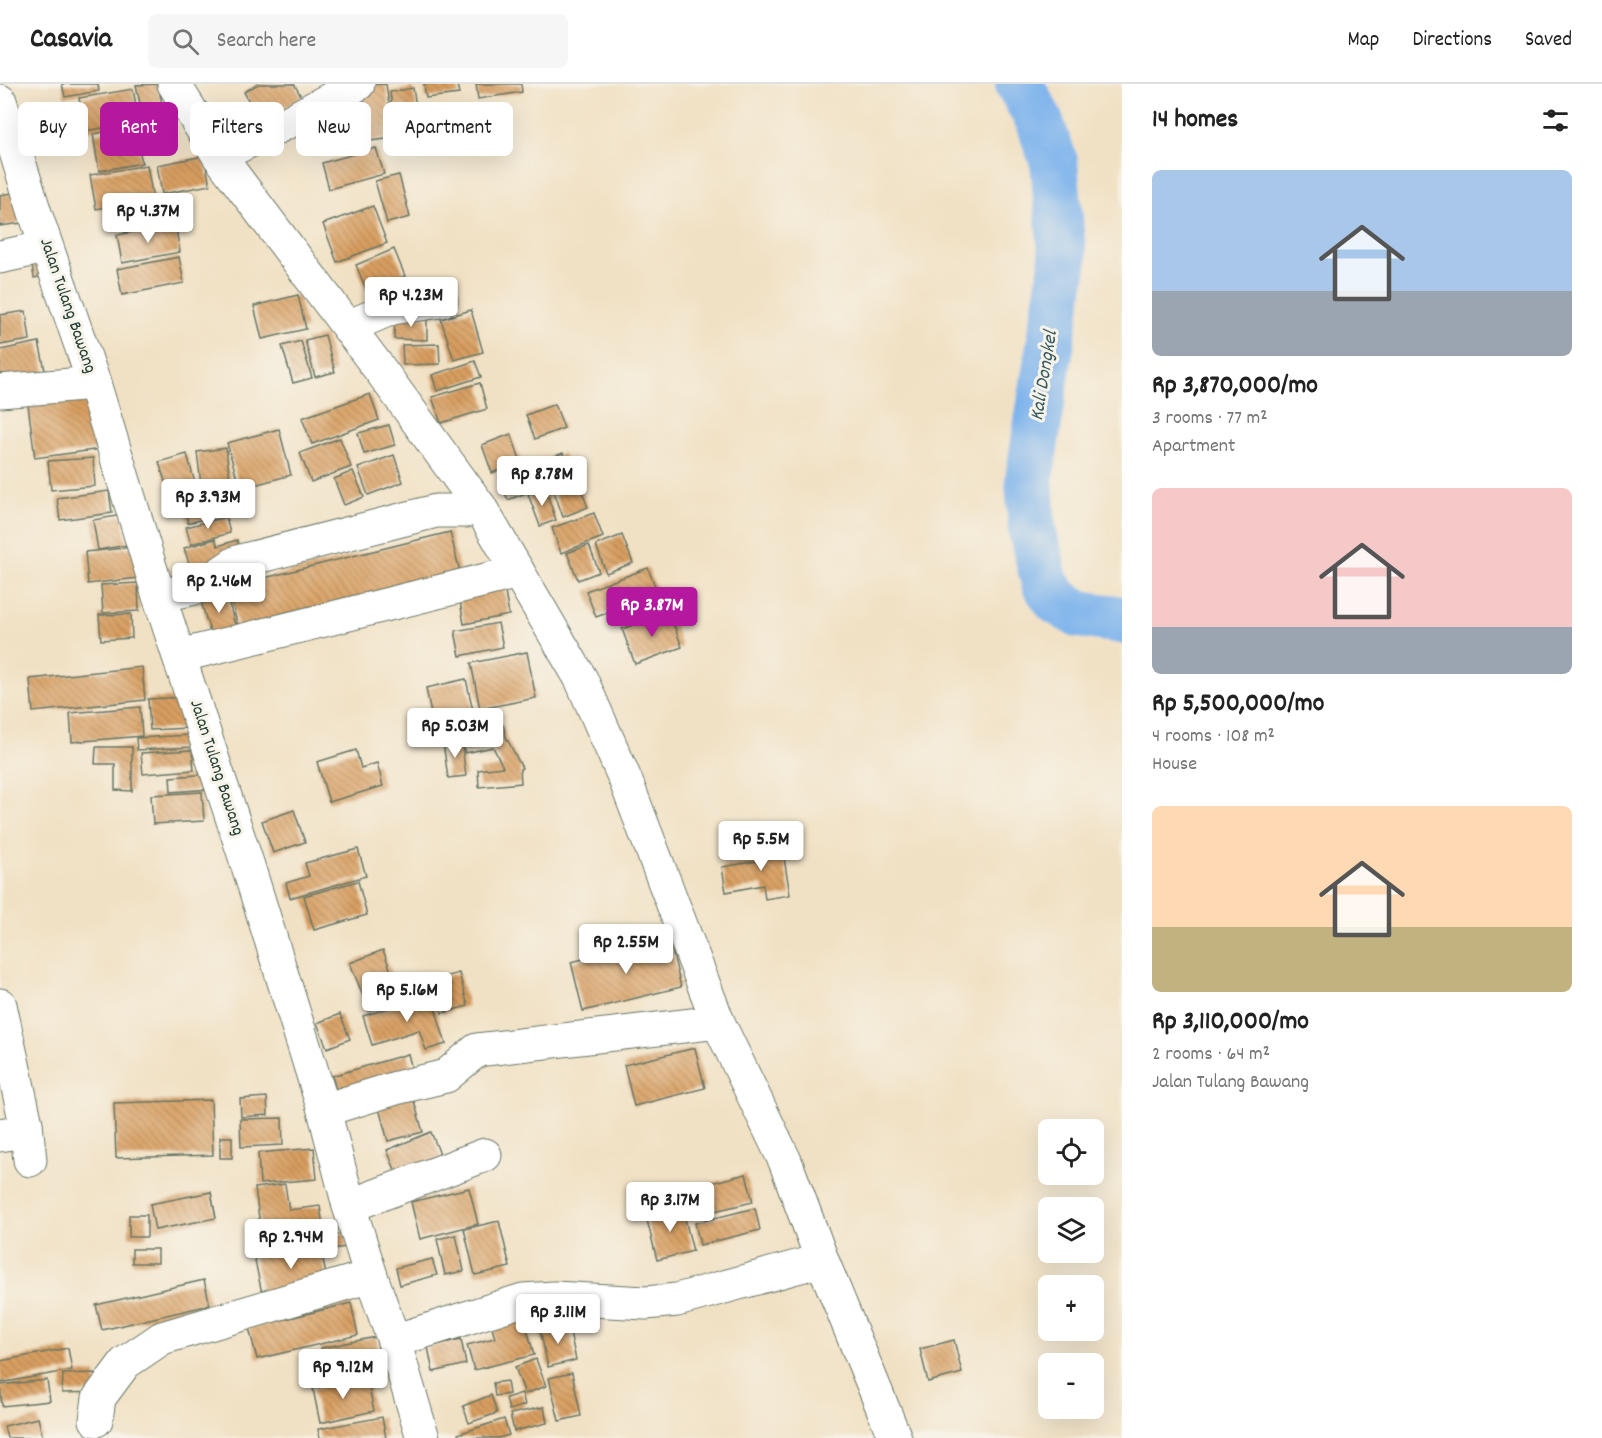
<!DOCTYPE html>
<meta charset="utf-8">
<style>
body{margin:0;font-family:Dekko,sans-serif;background:#f6f6f6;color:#222;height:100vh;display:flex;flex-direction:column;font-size:22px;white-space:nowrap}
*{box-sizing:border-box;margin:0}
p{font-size:20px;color:#767676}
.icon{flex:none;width:33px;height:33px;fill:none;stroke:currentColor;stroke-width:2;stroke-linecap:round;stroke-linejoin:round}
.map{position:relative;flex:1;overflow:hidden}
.details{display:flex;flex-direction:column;background:#fff;width:480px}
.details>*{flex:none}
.top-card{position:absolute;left:18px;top:18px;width:570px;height:54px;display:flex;gap:12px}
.tools{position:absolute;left:1038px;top:1035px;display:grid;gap:12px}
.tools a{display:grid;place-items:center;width:66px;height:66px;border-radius:9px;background:#fff;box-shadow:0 6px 24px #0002;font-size:30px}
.price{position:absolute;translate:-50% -51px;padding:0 14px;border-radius:6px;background:#fff;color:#222;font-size:20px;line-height:39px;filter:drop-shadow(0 2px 3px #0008)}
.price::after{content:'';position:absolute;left:50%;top:36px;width:18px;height:14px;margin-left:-9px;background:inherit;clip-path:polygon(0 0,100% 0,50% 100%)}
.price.current{background:#b5179e;color:#fff}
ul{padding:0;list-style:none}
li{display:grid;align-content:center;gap:12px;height:318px;padding:0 30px}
li span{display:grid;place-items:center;height:186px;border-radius:9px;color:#555}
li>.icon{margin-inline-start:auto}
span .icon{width:108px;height:108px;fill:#fffc;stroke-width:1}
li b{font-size:26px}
h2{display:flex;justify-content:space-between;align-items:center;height:72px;padding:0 30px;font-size:26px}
.tag{padding:0 21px;border-radius:9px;background:#fff;box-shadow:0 6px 24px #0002;font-size:21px;line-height:54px}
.tag.current{background:#b5179e;color:#fff}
header{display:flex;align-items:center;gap:36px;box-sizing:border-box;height:84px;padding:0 30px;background:#fff;border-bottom:2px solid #e0e0e0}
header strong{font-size:28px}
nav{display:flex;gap:33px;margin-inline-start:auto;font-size:21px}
.search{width:420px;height:54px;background:#f6f6f6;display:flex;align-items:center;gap:15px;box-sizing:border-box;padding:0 21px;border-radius:9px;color:#767676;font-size:22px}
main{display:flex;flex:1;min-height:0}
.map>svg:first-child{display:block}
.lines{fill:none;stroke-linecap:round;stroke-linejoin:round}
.river{stroke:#7db3ec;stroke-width:48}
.building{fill:url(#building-back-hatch)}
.minor-casing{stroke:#687666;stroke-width:35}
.minor{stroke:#fff;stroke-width:33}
.labels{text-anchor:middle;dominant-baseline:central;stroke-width:6;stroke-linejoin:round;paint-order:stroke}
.street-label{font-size:18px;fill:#1f3d34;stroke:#f7f3e8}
.water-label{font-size:20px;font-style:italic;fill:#365a62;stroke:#f7f3e8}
</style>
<header>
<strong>Casavia</strong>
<div class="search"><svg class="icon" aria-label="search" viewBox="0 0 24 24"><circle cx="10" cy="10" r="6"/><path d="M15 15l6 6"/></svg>Search here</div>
<nav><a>Map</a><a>Directions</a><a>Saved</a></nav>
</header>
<main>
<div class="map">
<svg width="1122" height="1354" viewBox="0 0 1122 1354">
<defs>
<pattern id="building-back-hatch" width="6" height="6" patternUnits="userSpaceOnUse" patternTransform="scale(1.5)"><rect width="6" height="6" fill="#d99f61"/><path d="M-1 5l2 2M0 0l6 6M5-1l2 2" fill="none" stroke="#af8351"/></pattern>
</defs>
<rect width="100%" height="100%" fill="#f7f3e8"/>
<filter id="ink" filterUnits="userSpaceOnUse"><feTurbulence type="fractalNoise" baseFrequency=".0167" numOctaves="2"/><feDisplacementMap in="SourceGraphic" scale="12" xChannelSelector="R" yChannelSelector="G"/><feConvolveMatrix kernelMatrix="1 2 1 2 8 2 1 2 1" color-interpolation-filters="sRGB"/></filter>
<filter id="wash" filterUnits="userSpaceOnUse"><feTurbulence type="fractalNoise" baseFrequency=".008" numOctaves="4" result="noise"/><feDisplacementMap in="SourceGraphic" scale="24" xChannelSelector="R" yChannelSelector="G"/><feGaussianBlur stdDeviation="1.35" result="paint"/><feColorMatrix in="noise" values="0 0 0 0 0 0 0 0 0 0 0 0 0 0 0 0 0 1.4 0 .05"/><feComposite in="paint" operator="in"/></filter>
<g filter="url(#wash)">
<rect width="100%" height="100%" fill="#f1e1c4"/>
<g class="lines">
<path class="river" d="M1019 0 1038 34 1054 78 1063 180 1029 395 1032 446 1045 499 1057 517 1079 530 1122 536"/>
</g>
<g id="blocks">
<g class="building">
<path d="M62 0H98L99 7 65 13Z"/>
<path d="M158 0 163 25 142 29 136 1Z"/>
<path d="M258 0H294L302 14 260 38 244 8Z"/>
<path d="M386 0 394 54 370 57 362 1Z"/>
<path d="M424 0H457L459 10 426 14Z"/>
<path d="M476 0H521L522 8 478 15Z"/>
<path d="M413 4 419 41 395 45 390 8Z"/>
<path d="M133 5 139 38 85 47 79 14Z"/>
<path d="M353 14 364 53 327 64 316 24Z"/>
<path d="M135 43 142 79 99 87 93 50Z"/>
<path d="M376 64 384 90 329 105 322 79Z"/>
<path d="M204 72 210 101 162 110 157 81Z"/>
<path d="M147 81 153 115 96 125 90 91Z"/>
<path d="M399 91 410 133 387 139 375 97Z"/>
<path d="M26 107 30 138 0 142V111Z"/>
<path d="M152 117 157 142 125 148 121 123Z"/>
<path d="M373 122 387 159 337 178 323 140Z"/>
<path d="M175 140 180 168 122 179 117 151Z"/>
<path d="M394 165 405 192 367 207 356 181Z"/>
<path d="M179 173 184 199 122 211 117 185Z"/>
<path d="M50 179 51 191 34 194 32 181Z"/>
<path d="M298 211 306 245 262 255 254 222Z"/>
<path d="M471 226 483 268 454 276 441 235Z"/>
<path d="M26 227 30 256 0 261V231Z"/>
<path d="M395 231 427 233V256L394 255Z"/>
<path d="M325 251 335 288 315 293 305 256Z"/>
<path d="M301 257 312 294 293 299 282 262Z"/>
<path d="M39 258 46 291 0 301V266Z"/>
<path d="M439 260 440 280 403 281 402 261Z"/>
<path d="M475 277 481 293 437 307 432 291Z"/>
<path d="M480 299 487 325 441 339 432 313Z"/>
<path d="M370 310 379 336 312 360 302 334Z"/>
<path d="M94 313 101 365 35 374 28 321Z"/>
<path d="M555 320 564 344 535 355 526 331Z"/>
<path d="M389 341 395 361 364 370 358 349Z"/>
<path d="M279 345 291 391 240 405 227 359Z"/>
<path d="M511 350 521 378 492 389 482 361Z"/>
<path d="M340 354 351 383 311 398 300 369Z"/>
<path d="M226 364 230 397 201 400 197 368Z"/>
<path d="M563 369 571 391 508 416 499 393Z"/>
<path d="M187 370 196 403 169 411 159 378Z"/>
<path d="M394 371 403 398 368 411 358 384Z"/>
<path d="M93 374 95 402 51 406 48 377Z"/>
<path d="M353 387 364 413 344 421 334 395Z"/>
<path d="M576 393 588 423 563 433 552 402Z"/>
<path d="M545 404 556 436 540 442 528 410Z"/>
<path d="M224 405 229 429 188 439 182 416Z"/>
<path d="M109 407 112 429 60 436 57 414Z"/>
<path d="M594 429 603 453 561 469 552 444Z"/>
<path d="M122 431 127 461 98 466 93 436Z"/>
<path d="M226 433 230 449 191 460 186 443Z"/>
<path d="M450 448 462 496 240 551 228 503Z"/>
<path d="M622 451 633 479 606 489 596 461Z"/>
<path d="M215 455 218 462 237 456 240 467 193 492 184 464Z"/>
<path d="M589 461 599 488 578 496 567 469Z"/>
<path d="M144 462 147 493 88 500 85 468Z"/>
<path d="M648 484 658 510 596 533 586 507Z"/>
<path d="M138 499 139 527 103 529 101 501Z"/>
<path d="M504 503 509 531 464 540 459 512Z"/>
<path d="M225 506 237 547 212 555 200 514Z"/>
<path d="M669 528 682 563 635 580 622 545Z"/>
<path d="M131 530 132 554 101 556 99 531Z"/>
<path d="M498 539 503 563 460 572 455 547Z"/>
<path d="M527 568 536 614 480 625 471 579Z"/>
<path d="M142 583 145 616 33 628 30 595Z"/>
<path d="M466 595 474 631 433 640 426 604Z"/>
<path d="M187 613 189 644 150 646 148 615Z"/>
<path d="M140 623 142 652 72 658 70 629Z"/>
<path d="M503 641 506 653 522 684 520 685 521 699 479 703 478 686 503 683 493 663 465 669 461 649Z"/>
<path d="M190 651 191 663 137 666 136 654Z"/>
<path d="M461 655 466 692 448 694 443 658Z"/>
<path d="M96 663H132V707L115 706V680H95Z"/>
<path d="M192 666 194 686 143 690 141 669Z"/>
<path d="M356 666 361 684 377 679 383 702 329 718 317 678Z"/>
<path d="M210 690 211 705 171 708 170 693Z"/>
<path d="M202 708 204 737 153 740 151 711Z"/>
<path d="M294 726 305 758 273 769 262 737Z"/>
<path d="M781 755 790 811 765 815 763 801 726 808 722 783 758 777 756 760Z"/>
<path d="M358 765 366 792 290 814 286 799 309 792 305 779Z"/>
<path d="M358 797 367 831 314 846 304 812Z"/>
<path d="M669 854 681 903 583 927 571 878Z"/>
<path d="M383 866 401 914 369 927 350 879Z"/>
<path d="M459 889 468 922 442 929 433 896Z"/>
<path d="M431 911 446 960 426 966 419 946 372 961 363 932Z"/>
<path d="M340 930 350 955 327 964 317 939Z"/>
<path d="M695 964 705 1004 634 1022 624 981Z"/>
<path d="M408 970 413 989 337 1010 332 992Z"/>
<path d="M411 1007 423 1048 388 1057 377 1017Z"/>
<path d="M267 1013 268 1031 241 1033 240 1015Z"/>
<path d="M211 1016 213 1071 116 1074 114 1019Z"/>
<path d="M282 1034 283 1061 241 1063 240 1035Z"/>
<path d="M431 1048 444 1080 400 1098 387 1066Z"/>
<rect x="220" y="1053" width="12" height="21"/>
<path d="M314 1064 317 1095 260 1100 258 1069Z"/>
<path d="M746 1090 753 1118 689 1133 683 1106Z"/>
<path d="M285 1100 289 1126 320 1122 324 1149 262 1157 255 1104Z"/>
<path d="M469 1104 478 1140 420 1155 411 1118Z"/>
<path d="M211 1108 216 1134 155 1146 150 1120Z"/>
<path d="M682 1123 693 1167 657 1176 646 1132Z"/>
<path d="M755 1124 760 1146 700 1161 695 1139Z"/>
<rect x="129" y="1131" width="18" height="22"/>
<path d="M499 1137 510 1183 475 1191 464 1145Z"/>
<path d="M346 1149 347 1163 331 1165 330 1152Z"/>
<path d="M456 1151 464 1187 445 1191 437 1155Z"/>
<path d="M320 1159 328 1201 263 1214 254 1172Z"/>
<rect x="132" y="1165" width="26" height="14"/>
<path d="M432 1175 437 1191 400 1201 396 1184Z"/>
<path d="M204 1196 210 1221 102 1246 96 1221Z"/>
<path d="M351 1219 358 1251 257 1275 249 1244Z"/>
<path d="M522 1226 534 1271 474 1286 467 1261 495 1254 489 1234Z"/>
<path d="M568 1239 576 1276 548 1283 540 1245Z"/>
<path d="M376 1253 381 1278 327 1289 321 1264Z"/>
<path d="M461 1255 466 1280 433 1288 428 1263Z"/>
<path d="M954 1256 962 1289 928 1298 920 1265Z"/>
<path d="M68 1264 72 1286 0 1299V1277Z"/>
<path d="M536 1275 546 1302 525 1310 515 1283Z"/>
<path d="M96 1289V1308L62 1309 63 1290Z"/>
<path d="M572 1289 581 1332 559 1337 549 1294Z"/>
<path d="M367 1294 374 1327 320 1339 313 1305Z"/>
<path d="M47 1296 50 1317 2 1322 0 1301Z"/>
<path d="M507 1297 509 1310 495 1312 493 1299Z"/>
<path d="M522 1309 525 1321 509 1326 506 1314Z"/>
<path d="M491 1311 497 1329 469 1339 463 1322Z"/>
<path d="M544 1323 547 1339 514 1347 510 1330Z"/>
<path d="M382 1333 386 1354H320L318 1345Z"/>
<path d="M38 1334 43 1354H7L4 1342Z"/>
<path d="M504 1335 509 1351 499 1354H459L458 1350Z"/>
</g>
</g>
</g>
<g filter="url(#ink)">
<use href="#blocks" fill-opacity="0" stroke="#687666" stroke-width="1.5"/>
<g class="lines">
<g class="minor-casing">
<g id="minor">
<path d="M174 0 219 72 384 291 480 423 581 595 625 695 718 938 785 1077 822 1176 895 1354"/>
<path d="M0 17 35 129 94 299 159 512 248 782 324 1026 349 1122 371 1192 394 1257 423 1354"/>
<path d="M219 72 292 36 358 0"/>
<path d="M0 173 46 163"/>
<path d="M348 243 392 224 441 217"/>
<path d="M0 307 94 299"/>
<path d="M159 512 200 503 237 478 436 427H465L480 423"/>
<path d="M179 572 518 488"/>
<path d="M0 921 26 1040C21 1050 9 1049 0 1051"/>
<path d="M324 1026 396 1004 446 992 477 966 718 938"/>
<path d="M26 1040 30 1076"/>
<path d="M349 1122 485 1071"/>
<path d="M394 1257 523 1216 554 1214 646 1219 677 1216 822 1176"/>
<path d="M96 1336 99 1314 125 1279 162 1254 371 1192"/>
</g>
</g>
<use href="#minor" class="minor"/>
</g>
</g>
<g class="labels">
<g class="street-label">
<text transform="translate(67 222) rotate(71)">Jalan Tulang Bawang</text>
<text transform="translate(216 684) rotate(72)">Jalan Tulang Bawang</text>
</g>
<g class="water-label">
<text transform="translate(1045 292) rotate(-81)">Kali Dongkel</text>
</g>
</g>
</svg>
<div class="tools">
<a><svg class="icon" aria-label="locate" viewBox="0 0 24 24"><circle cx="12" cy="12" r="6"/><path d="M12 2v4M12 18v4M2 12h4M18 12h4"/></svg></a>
<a><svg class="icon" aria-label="layers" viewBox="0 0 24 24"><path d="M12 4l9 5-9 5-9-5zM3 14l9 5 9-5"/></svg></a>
<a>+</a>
<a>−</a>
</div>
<b class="price" style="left:148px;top:160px">Rp 4.37M</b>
<b class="price" style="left:411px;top:244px">Rp 4.23M</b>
<b class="price" style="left:542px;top:423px">Rp 8.78M</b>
<b class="price" style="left:208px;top:446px">Rp 3.93M</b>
<b class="price" style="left:219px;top:530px">Rp 2.46M</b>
<b class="price current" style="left:652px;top:554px">Rp 3.87M</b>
<b class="price" style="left:455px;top:675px">Rp 5.03M</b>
<b class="price" style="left:761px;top:788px">Rp 5.5M</b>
<b class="price" style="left:626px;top:891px">Rp 2.55M</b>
<b class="price" style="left:407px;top:939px">Rp 5.16M</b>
<b class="price" style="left:670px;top:1149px">Rp 3.17M</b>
<b class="price" style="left:291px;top:1186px">Rp 2.94M</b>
<b class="price" style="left:558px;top:1261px">Rp 3.11M</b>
<b class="price" style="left:343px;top:1316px">Rp 9.12M</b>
<div class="top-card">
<a class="tag">Buy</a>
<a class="tag current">Rent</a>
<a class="tag">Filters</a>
<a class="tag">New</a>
<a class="tag">Apartment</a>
</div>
</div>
<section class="details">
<h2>14 homes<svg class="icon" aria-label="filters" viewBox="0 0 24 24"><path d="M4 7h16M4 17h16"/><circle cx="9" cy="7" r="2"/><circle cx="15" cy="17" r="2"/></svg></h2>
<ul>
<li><span style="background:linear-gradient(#a9c7e8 65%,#9aa5b1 0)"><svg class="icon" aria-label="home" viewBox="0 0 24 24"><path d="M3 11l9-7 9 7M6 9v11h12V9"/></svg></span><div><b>Rp 3,870,000/mo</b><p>3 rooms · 77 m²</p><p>Apartment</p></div></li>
<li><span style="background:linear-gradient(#f6c9c9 75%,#9aa5b1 0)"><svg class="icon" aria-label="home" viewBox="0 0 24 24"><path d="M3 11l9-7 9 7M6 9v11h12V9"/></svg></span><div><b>Rp 5,500,000/mo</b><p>4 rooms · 108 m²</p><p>House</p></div></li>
<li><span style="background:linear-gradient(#ffd9b3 65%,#c2b280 0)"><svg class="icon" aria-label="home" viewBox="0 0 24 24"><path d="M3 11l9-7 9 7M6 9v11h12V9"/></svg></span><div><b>Rp 3,110,000/mo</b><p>2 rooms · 64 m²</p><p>Jalan Tulang Bawang</p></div></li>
</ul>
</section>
</main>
